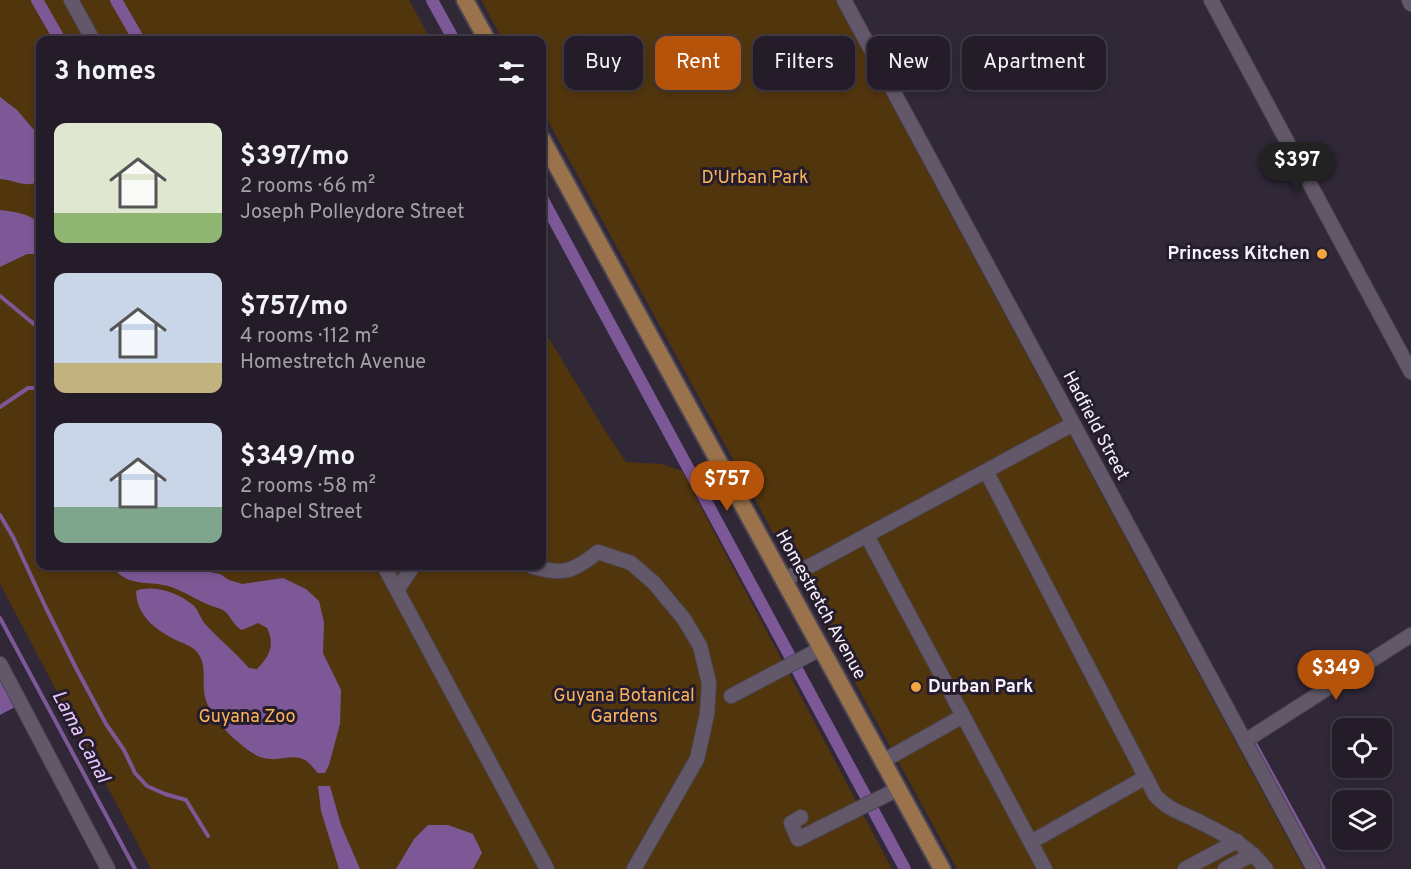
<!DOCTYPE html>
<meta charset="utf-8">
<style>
body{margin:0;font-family:Overpass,sans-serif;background:#302a35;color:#f1f3f6;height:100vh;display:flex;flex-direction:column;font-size:22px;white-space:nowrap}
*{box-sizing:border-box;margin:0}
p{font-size:20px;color:#a3a2a8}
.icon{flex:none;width:33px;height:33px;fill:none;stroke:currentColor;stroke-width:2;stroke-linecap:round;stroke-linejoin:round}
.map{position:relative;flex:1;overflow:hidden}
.drawer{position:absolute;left:36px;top:36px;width:510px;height:534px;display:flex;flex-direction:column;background:#241d29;border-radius:12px;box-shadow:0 3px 9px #0003,0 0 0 2px #413b46}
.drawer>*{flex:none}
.hud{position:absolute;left:564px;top:36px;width:570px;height:54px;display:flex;gap:12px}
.controls{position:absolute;left:1332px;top:718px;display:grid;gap:12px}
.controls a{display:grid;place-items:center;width:60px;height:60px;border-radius:12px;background:#241d29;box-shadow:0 3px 9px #0003,0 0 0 2px #413b46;font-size:30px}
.price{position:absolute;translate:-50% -51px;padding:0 14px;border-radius:21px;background:#b45309;color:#fff;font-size:20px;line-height:39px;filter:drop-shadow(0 2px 3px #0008)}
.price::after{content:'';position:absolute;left:50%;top:36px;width:18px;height:14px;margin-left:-9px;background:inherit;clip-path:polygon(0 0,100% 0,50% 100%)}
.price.on{background:#222;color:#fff}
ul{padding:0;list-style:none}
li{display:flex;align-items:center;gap:18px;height:150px;padding:0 18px}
li span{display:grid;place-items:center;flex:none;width:168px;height:120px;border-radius:12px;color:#555}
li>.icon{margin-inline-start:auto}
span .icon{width:72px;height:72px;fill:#fffc;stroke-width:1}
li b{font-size:26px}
h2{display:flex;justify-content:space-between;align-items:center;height:72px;padding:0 18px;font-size:26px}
.chip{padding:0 21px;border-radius:12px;background:#241d29;box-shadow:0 3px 9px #0003,0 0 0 2px #413b46;font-size:21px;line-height:54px}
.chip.on{background:#b45309;color:#fff}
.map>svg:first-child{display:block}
.green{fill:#51350d}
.water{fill:#7d5897}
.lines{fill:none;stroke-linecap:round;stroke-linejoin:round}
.stream{stroke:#7d5897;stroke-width:4}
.canal{stroke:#7d5897;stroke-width:12}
.minor-casing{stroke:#4d4653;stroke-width:16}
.major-casing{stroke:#4d4653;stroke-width:20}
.minor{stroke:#625869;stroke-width:14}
.major{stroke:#9a734c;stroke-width:16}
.poi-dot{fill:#f1a63f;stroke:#261d2c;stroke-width:2}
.labels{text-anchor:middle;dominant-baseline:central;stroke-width:6;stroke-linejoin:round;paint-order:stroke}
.park-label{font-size:18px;fill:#fcb55a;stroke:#261d2c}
.poi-label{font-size:18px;font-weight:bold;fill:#f6f0fb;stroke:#261d2c;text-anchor:end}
.street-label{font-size:18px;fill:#f6f0fb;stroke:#261d2c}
.water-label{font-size:20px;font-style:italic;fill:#e5c6fd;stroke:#261d2c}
</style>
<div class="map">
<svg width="1411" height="869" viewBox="0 0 1411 869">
<rect width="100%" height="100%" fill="#302737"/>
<g class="green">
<path d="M0 0H409L431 40H40V566H542V327L604 429 626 462 662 464 682 471 892 869H151L0 584Z"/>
<path d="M481 0H835L1304 869H957L542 110V40H503Z"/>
</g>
<g class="water">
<path d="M0 97 17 110 40 137V181C25 189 16 180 0 179Z"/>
<path d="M0 210C16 212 29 213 40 224V254H27L0 267Z"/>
<path d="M113 566H178L220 574 229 580 242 584 283 578 306 589 319 601 324 622 323 653 341 690 340 724 329 765 325 773H318C314 769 310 763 305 760 287 751 273 769 248 750 231 737 210 718 205 697 201 680 209 663 194 649 190 646 183 643 178 641 156 630 137 617 136 591 153 584 179 593 193 605 199 610 200 619 206 625 220 640 236 653 249 668L257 669C270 656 275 645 267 628L258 623 242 630C233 626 231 615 223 610 219 608 214 607 209 605 197 600 185 592 171 587 151 580 125 588 113 566Z"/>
<path d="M0 675 17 706 0 715Z"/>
<path d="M318 786H330L341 825 360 869H339L321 811Z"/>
<path d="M428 825H448L473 834 482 853 473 869H396L414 839Z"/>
</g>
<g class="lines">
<g class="stream">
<path d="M0 296 40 329"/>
<path d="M0 407 28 388H40"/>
<path d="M0 515 13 537 45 606 76 668 106 724 124 750 135 773 147 786 165 794 186 800 208 836"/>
<path d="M0 618 135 869"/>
<path d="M1255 743 1324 869"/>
</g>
<g class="canal">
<path d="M37 0 60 40"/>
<path d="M116 0 139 40"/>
<path d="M432 0 454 40"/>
<path d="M542 198 905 869"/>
</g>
<g class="minor-casing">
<g id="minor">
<path d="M71 0 93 40"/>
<path d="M844 0 1314 869"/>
<path d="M1211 0 1411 372"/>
<path d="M1409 0 1411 4"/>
<path d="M986 471 1155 795C1166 808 1181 813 1196 820 1222 833 1248 845 1266 869"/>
<path d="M867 536 1045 869"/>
<path d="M384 566 547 869"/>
<path d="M531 566C563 576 572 572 598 552L631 563 654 583 684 619 700 646 709 683 707 714 697 759 634 869"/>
<path d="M784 580 1073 424"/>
<path d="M397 590 413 566"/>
<path d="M0 664 108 869"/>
<path d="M731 696 822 648"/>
<path d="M1245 741 1411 635"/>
<path d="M883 761 963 716"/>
<path d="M801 817 791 823 798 839 898 789"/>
<path d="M1031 842 1146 777"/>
<path d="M1185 869 1237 841"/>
<path d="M1225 869 1253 854"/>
</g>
</g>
<g class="major-casing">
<g id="major">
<path d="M465 0 487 40"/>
<path d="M542 139 942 869"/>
</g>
</g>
<use href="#minor" class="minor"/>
<use href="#major" class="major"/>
</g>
<g class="poi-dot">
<circle cx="1322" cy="254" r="6"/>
<circle cx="916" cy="687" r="6"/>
</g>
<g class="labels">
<g class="park-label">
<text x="755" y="178">D'Urban Park</text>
<text x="624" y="696">Guyana Botanical<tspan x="624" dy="21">Gardens</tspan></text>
<text x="247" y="717">Guyana Zoo</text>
</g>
<g class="poi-label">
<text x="1310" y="254">Princess Kitchen</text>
<text x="928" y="687" text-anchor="start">Durban Park</text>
</g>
<g class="street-label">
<text transform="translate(1095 426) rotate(62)">Hadfield Street</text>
<text transform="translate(820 605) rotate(61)">Homestretch Avenue</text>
</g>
<g class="water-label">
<text transform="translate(80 737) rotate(62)">Lama Canal</text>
</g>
</g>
</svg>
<div class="controls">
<a><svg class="icon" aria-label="locate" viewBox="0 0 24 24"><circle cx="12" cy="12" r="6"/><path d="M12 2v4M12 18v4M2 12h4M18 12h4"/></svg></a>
<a><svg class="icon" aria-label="layers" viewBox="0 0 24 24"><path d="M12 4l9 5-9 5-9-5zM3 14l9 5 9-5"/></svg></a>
</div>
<b class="price on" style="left:1297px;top:193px">$397</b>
<b class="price" style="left:727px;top:512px">$757</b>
<b class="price" style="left:1336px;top:701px">$349</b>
<div class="hud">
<a class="chip">Buy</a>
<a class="chip on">Rent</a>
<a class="chip">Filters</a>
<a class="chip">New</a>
<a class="chip">Apartment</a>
</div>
<section class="drawer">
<h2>3 homes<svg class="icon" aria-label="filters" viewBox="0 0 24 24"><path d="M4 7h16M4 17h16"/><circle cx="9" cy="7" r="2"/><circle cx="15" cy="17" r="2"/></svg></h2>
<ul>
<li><span style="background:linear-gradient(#dfe7d0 75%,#8fb573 0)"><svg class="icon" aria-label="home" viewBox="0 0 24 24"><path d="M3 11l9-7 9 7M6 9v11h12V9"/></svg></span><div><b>$397/mo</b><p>2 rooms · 66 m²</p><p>Joseph Polleydore Street</p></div></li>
<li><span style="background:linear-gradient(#c9d6e8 75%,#c2b280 0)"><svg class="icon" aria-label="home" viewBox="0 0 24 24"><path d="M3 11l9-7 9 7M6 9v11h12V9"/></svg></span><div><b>$757/mo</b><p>4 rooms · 112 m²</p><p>Homestretch Avenue</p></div></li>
<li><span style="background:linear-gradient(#c9d6e8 70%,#7fa58c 0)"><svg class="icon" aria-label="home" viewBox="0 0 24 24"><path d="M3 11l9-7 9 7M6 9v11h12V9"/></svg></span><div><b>$349/mo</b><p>2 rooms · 58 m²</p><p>Chapel Street</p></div></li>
</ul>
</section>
</div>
